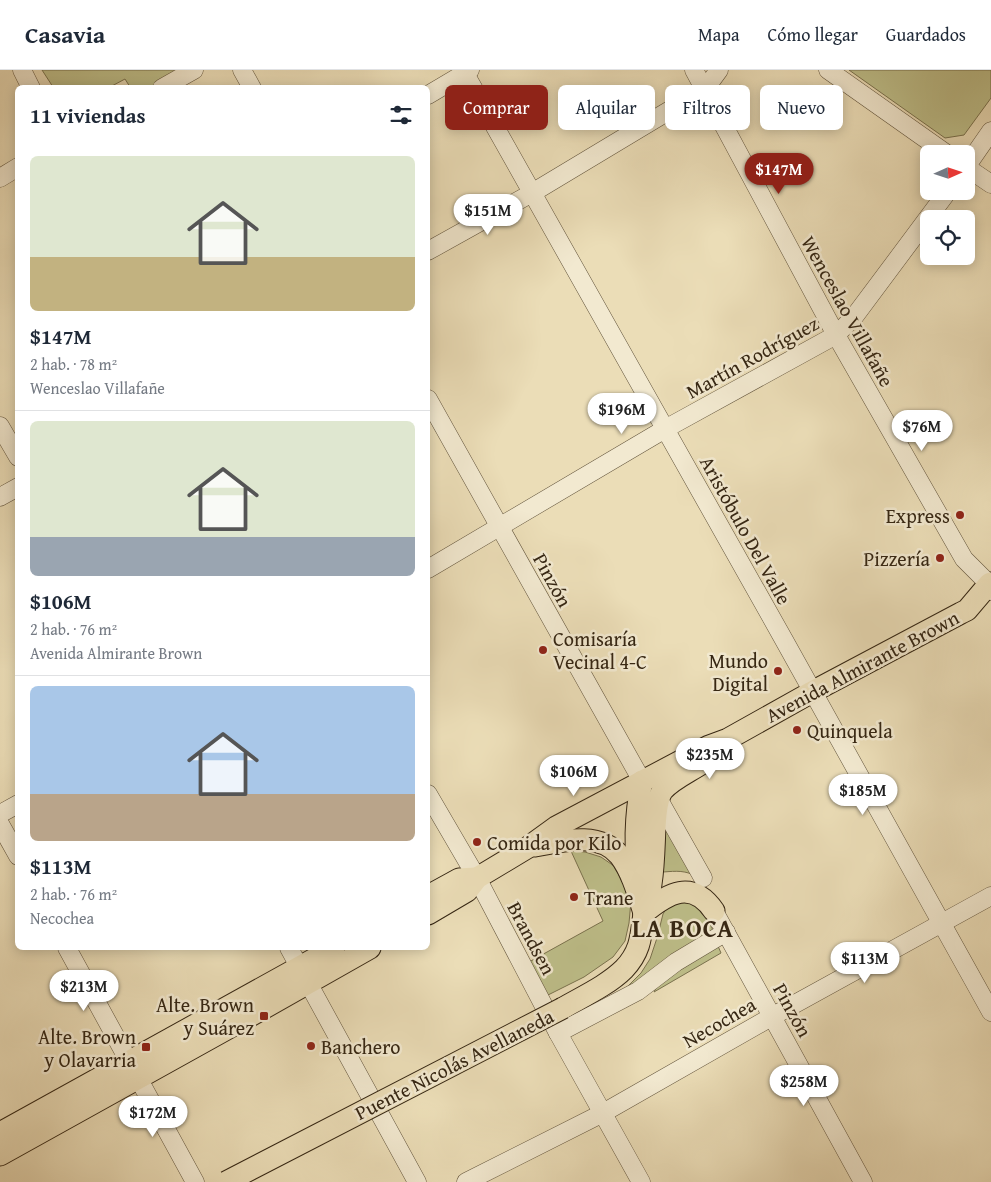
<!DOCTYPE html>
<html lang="es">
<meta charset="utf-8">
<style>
body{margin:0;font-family:"Gentium Book Plus",serif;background:#f2f2f3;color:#1f2937;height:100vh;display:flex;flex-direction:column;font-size:19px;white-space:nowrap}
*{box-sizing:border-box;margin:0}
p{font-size:16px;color:#747a83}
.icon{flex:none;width:28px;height:28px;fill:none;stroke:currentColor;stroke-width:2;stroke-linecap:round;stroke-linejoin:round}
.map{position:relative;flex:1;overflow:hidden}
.panel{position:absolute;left:15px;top:15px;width:415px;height:865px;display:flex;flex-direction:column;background:#fff;border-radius:8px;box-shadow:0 2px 12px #0003}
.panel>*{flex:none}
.top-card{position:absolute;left:445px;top:15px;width:470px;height:45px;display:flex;gap:10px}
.needle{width:32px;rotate:87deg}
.tools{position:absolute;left:920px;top:75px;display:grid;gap:10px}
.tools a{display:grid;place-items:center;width:55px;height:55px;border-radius:8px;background:#fff;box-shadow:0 2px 12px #0003;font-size:25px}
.price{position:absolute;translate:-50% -42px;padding:0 11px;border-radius:18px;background:#fff;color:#222;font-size:16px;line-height:32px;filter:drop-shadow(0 1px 2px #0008)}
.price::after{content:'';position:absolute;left:50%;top:30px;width:15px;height:11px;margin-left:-8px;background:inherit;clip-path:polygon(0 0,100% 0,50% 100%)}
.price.selected{background:#8f2418;color:#fff}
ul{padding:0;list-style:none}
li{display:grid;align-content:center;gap:10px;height:265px;padding:0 15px}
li+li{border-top:1px solid #e0e1e3}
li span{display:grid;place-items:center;height:155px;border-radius:8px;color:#555}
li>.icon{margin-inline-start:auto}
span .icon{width:90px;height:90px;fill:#fffc;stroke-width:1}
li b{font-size:21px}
h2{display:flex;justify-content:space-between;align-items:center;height:60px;padding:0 15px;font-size:21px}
.tag{padding:0 18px;border-radius:8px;background:#fff;box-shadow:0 2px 12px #0003;font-size:18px;line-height:45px}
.tag.selected{background:#8f2418;color:#fff}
header{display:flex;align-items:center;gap:30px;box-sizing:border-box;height:70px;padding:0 25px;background:#fff;border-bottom:1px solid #e0e1e3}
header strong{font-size:24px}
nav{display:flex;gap:28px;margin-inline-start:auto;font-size:18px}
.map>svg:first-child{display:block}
.green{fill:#bebf8a;stroke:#7a724e}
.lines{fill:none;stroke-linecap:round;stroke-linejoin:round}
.minor-casing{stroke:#62543c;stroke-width:19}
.major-casing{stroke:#352613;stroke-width:23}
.minor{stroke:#f2e9d0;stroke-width:18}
.major{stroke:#ebddb7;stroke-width:21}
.major-bridge-casing{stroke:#352613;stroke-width:23;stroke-linecap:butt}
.major-bridge{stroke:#ebddb7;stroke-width:21}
.poi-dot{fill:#8f2418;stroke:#f2e9d0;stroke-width:2}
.labels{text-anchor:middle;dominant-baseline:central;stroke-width:5;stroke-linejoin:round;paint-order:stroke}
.street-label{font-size:20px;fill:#352613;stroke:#f2e9d0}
.poi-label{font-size:20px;fill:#352613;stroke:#f2e9d0;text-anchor:end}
.district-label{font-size:25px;font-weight:bold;letter-spacing:1px;fill:#352613;stroke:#f2e9d0}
</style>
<header>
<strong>Casavia</strong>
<nav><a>Mapa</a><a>Cómo llegar</a><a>Guardados</a></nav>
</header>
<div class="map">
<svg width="991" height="1112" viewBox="0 0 991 1112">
<rect width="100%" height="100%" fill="#ebddb7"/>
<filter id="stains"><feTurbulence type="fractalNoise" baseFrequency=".004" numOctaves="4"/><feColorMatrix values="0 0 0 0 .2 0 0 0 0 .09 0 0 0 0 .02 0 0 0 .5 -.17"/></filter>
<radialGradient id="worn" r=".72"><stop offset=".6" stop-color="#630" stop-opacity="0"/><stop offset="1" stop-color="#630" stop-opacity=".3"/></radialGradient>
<g class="green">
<path d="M42 0H180L149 18 130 17 125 9 110 17H53Z"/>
<path d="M849 0H991V28L964 65 945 68Z"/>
<path d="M664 750 698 807C685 800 677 801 663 802Z"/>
<path d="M571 781 585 782 601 787 614 796 623 813 631 831 629 853 625 871 613 887 584 907 546 926 529 892 603 851Z"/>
<path d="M678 829 699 833 713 860 624 920 641 903 650 889 657 868 663 844 669 834Z"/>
<path d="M718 876 721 883 654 922 658 914Z"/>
</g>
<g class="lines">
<g class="minor-casing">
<g id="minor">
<path d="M22 0 31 18"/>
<path d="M242 0 252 18"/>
<path d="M463 0 784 570 991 942"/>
<path d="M694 0 836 265 964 489 989 514 991 521"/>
<path d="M828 0 947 84"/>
<path d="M162 18 194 0"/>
<path d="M428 25 470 0"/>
<path d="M966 97 991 61"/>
<path d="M966 97 991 114"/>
<path d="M0 108 18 97"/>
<path d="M428 181 532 123 705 19 719 0"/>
<path d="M428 329 642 711"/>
<path d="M0 356 18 387"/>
<path d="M0 427 18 417"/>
<path d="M428 499 665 359 836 265 854 247 948 121"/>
<path d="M428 724 477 808 558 963 641 1112"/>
<path d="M659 730 703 808"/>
<path d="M0 744 18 734"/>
<path d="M0 754 18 786"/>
<path d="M714 841 863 1112"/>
<path d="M67 878 195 1112"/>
<path d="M289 878 417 1112"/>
<path d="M558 963 638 921 676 892 726 862"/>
<path d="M466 1112 603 1043 773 946 991 826"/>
</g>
</g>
<g class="major-casing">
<g id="major">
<path d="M535 776C562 771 600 761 620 786 632 802 638 824 644 843"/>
<path d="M640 813C634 779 635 745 642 711"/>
<path d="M428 826 459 809 476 808"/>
<path d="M644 843C668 823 692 809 714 841"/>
<path d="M428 844 467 821 477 808 527 778 556 757 709 676 728 669 812 622 961 543 967 540 989 514 991 513"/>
<path d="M563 938C582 927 608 915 624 899 641 881 641 866 644 843 646 833 650 824 651 814 654 795 654 776 655 757 656 746 656 729 663 720 673 709 689 702 701 694"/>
<path d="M0 1063 334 878"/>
<path d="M0 1085 243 950 370 878"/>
</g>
</g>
<use href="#minor" class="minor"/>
<use href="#major" class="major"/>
<g class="major-bridge-casing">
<path id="major-bridge" d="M226 1112 563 938"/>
</g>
<use href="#major-bridge" class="major-bridge"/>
</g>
<g class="poi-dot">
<circle cx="960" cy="445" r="5"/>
<circle cx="940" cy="488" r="5"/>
<circle cx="543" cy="580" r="5"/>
<circle cx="778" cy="601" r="5"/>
<circle cx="797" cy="660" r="5"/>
<circle cx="477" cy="772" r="5"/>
<circle cx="574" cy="827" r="5"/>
<rect x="259" y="941" width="10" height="10" rx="2.5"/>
<circle cx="311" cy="976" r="5"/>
<rect x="141" y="972" width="10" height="10" rx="2.5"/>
</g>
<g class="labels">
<g class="street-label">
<text transform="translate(848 241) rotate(61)">Wenceslao Villafañe</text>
<text transform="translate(752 287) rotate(-29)">Martín Rodríguez</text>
<text transform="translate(746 460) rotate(61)">Aristóbulo Del Valle</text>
<text transform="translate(553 510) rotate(61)">Pinzón</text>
<text transform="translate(862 596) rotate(-28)">Avenida Almirante Brown</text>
<text transform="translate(532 868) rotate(62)">Brandsen</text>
<text transform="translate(793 940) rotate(61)">Pinzón</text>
<text transform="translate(719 952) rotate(-30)">Necochea</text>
<text transform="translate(454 994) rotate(-27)">Puente Nicolás Avellaneda</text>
</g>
<g class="poi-label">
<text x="950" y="445">Express</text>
<text x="930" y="488">Pizzería</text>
<text x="553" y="568" text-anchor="start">Comisaría<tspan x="553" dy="23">Vecinal 4-C</tspan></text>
<text x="768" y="590">Mundo<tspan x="768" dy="23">Digital</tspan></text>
<text x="807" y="660" text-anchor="start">Quinquela</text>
<text x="487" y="772" text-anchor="start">Comida por Kilo</text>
<text x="584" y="827" text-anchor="start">Trane</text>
<text x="254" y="934">Alte. Brown<tspan x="254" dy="23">y Suárez</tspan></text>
<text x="136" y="966">Alte. Brown<tspan x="136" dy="23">y Olavarria</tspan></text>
<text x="321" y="976" text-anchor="start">Banchero</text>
</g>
<g class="district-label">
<text x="683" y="858">LA BOCA</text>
</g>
</g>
<rect width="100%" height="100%" filter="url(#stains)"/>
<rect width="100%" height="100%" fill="url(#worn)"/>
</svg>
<div class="tools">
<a><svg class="needle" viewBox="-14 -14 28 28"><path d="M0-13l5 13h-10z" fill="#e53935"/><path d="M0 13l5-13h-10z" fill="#747a83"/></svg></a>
<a><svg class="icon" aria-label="locate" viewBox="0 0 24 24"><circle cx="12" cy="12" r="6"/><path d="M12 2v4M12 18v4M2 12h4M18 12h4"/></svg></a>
</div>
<b class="price selected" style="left:779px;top:125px">$147M</b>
<b class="price" style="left:488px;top:166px">$151M</b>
<b class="price" style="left:622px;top:365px">$196M</b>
<b class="price" style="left:922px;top:382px">$76M</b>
<b class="price" style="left:710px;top:710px">$235M</b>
<b class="price" style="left:574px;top:727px">$106M</b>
<b class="price" style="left:863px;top:746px">$185M</b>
<b class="price" style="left:865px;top:914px">$113M</b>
<b class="price" style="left:84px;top:942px">$213M</b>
<b class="price" style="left:804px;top:1037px">$258M</b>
<b class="price" style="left:153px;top:1068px">$172M</b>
<div class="top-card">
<a class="tag selected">Comprar</a>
<a class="tag">Alquilar</a>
<a class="tag">Filtros</a>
<a class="tag">Nuevo</a>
</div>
<section class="panel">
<h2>11 viviendas<svg class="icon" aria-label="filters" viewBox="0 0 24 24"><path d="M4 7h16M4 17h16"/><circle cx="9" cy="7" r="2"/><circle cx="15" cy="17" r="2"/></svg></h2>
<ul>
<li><span style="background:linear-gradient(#dfe7d0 65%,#c2b280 0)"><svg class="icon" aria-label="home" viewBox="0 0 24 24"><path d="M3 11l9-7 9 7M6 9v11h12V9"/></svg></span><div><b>$147M</b><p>2 hab. · 78 m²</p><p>Wenceslao Villafañe</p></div></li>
<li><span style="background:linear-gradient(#dfe7d0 75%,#9aa5b1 0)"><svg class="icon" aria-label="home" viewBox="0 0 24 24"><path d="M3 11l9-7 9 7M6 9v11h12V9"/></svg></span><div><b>$106M</b><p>2 hab. · 76 m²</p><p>Avenida Almirante Brown</p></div></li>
<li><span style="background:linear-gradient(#a9c7e8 70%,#b9a48a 0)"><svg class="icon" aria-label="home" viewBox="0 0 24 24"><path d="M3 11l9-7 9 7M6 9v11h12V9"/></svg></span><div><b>$113M</b><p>2 hab. · 76 m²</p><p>Necochea</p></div></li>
</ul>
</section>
</div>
